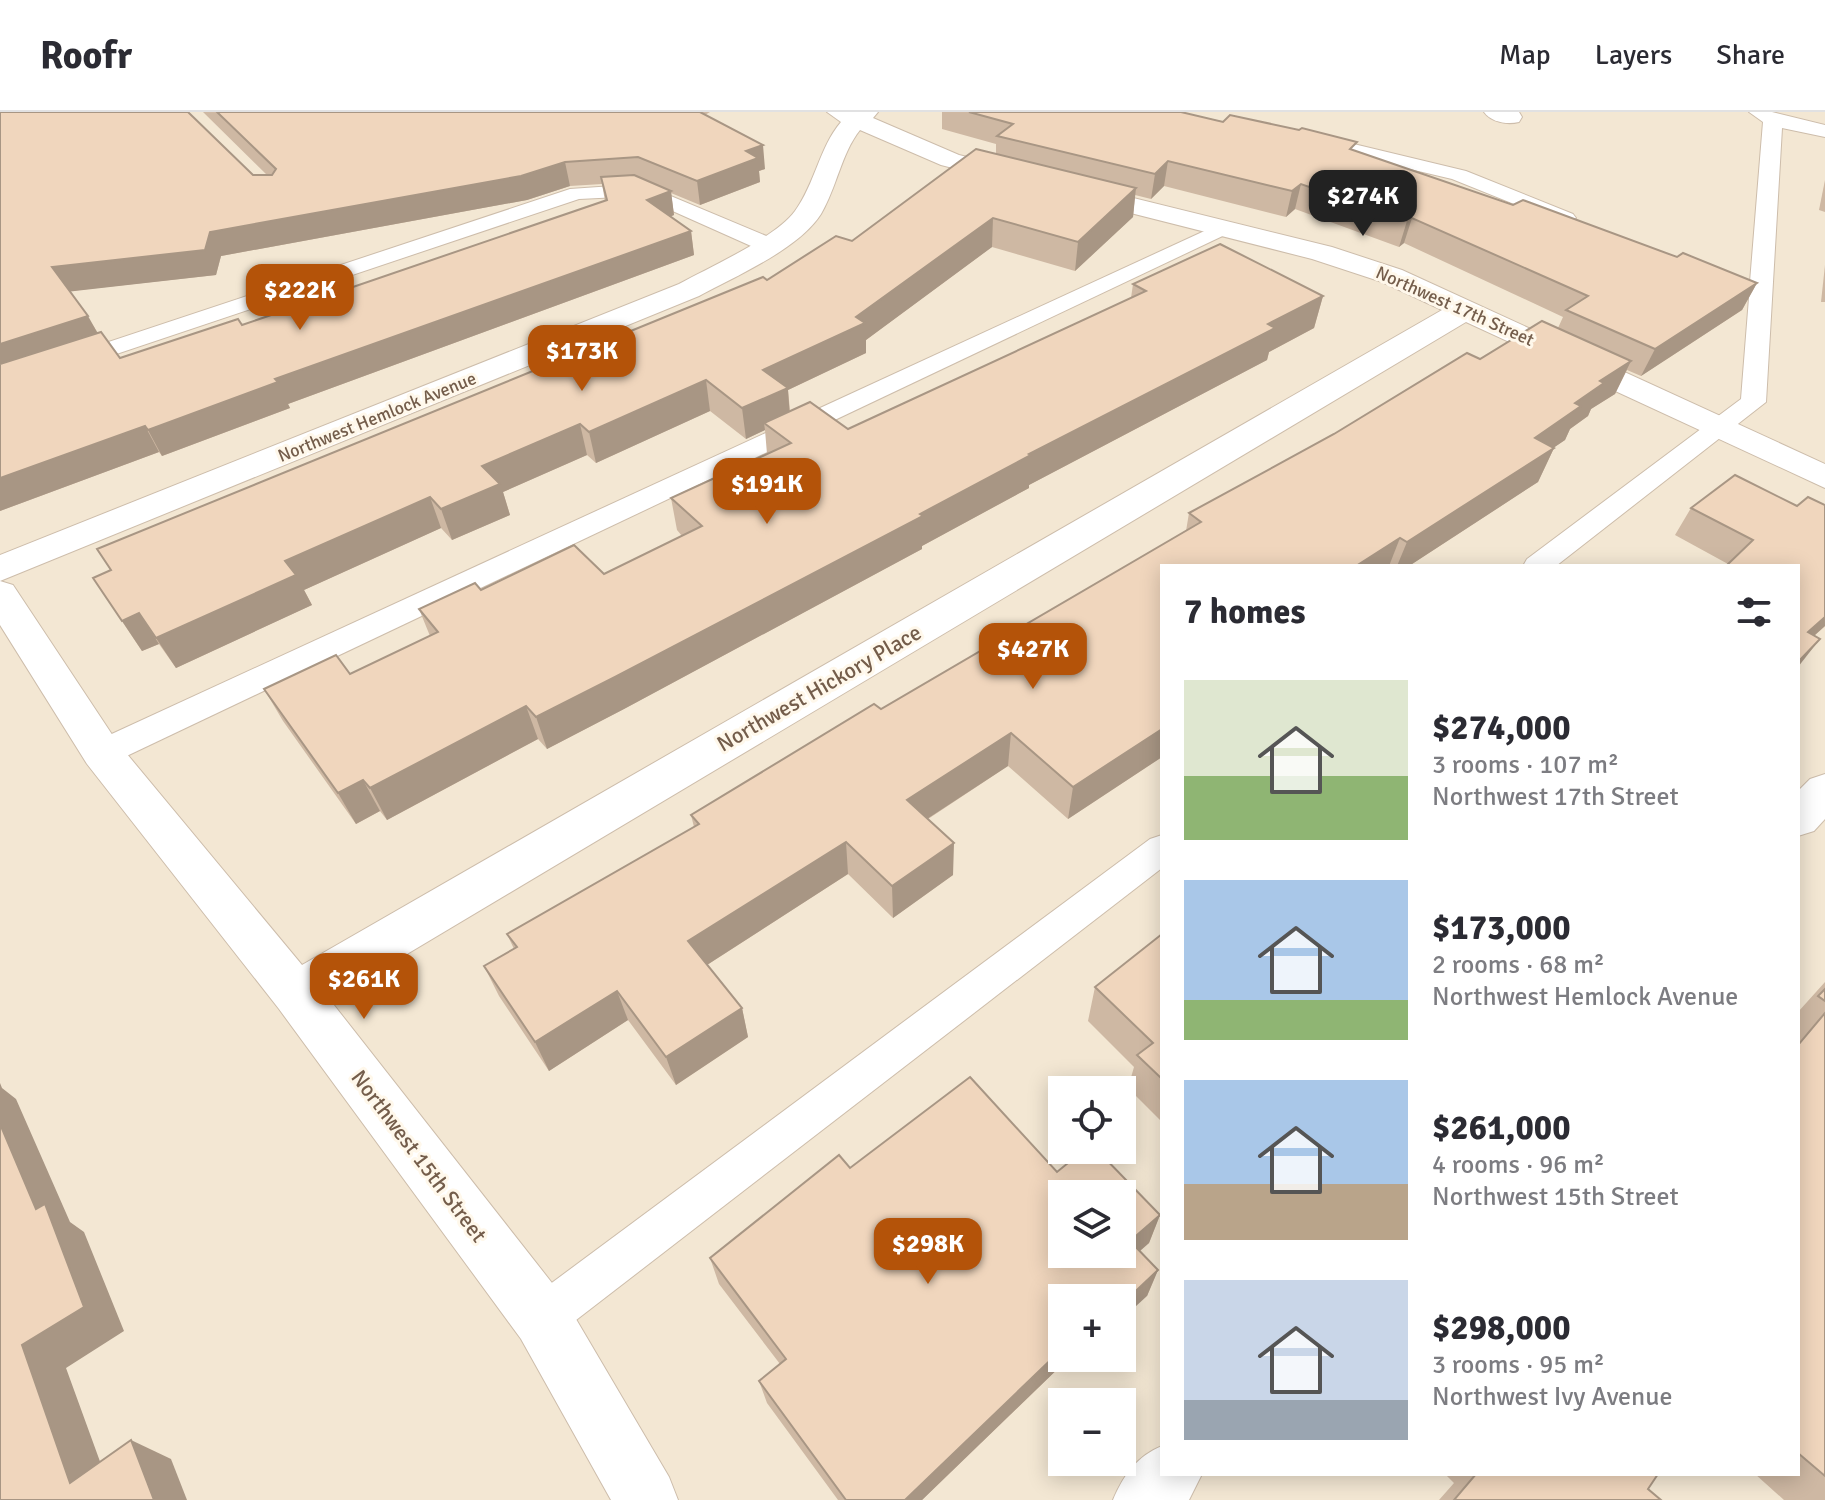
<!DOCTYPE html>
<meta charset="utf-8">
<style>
body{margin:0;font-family:Signika,sans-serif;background:#f2f2f3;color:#2b2b33;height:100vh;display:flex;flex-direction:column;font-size:30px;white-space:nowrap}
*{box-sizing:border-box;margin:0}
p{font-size:26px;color:#7c7c81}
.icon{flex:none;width:44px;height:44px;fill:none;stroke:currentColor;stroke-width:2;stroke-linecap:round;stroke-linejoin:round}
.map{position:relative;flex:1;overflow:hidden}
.panel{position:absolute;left:1160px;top:452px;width:640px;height:912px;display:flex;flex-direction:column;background:#fff;border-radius:0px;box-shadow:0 4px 20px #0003}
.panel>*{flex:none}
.fabs{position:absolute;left:1048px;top:964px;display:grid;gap:16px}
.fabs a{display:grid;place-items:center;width:88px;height:88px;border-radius:0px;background:#fff;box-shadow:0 4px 20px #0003;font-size:40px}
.price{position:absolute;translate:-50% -68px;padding:0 18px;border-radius:16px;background:#b45309;color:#fff;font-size:26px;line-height:52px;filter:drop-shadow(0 2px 4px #0008)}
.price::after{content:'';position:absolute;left:50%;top:48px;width:24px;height:18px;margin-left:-12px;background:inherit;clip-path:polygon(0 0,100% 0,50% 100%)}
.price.current{background:#222;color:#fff}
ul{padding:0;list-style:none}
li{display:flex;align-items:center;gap:24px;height:200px;padding:0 24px}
li span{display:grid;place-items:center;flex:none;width:224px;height:160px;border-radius:0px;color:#555}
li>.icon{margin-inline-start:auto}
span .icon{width:96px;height:96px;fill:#fffc;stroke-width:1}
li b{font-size:34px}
h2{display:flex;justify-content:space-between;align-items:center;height:96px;padding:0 24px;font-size:34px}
header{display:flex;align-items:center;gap:48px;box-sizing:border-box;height:112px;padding:0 40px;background:#fff;border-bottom:2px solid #e1e1e2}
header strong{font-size:38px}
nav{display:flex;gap:44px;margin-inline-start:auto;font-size:28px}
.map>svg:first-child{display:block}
.residential{fill:#f3e7d3;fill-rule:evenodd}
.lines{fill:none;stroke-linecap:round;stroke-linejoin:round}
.lane-casing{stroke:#cdbdab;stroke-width:2}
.street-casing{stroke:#cdbdab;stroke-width:2}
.lane{fill:#fff;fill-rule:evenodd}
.street{fill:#fff;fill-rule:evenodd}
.wall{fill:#ceb8a3;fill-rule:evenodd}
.shaded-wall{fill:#a89684}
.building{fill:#f0d6bd;stroke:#a89684;stroke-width:2;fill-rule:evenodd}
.labels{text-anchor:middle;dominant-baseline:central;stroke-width:6;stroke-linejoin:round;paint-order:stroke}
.far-street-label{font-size:18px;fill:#745d4b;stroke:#fff8eb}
.street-label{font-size:22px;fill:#745d4b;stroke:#fff8eb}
</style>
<header>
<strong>Roofr</strong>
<nav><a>Map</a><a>Layers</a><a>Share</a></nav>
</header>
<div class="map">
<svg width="1825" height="1388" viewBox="0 0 1825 1388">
<rect width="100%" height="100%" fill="#fcf5e5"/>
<path class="residential" d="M0 0H1825V1388H0ZM1162 454H1798V1362H1162ZM1062 978H1122V1038H1062ZM1062 1082H1122V1142H1062ZM1062 1186H1122V1246H1062ZM1062 1290H1122V1350H1062Z"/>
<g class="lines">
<g class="lane-casing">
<g id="lane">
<path d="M1749 0H1772L1825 13V25L1782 16 1766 290 1556 454H1523L1527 447 1741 287 1749 186 1701 166 1698 161 1709 154 1750 170 1763 10Z"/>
<path d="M1312 22 1466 59 1573 102 1576 106 1566 112 1559 110 1452 67 1305 32 1302 28 1305 24Z"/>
<path d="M642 72 776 128 779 133 776 138H760L639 84 579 87 0 281V266L570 77Z"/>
<path d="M1224 110 1235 116 1231 120 114 650 102 653 90 650 86 641 90 632Z"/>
<path d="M1162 723V756L558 1222 542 1229 526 1222 519 1206 526 1190 1150 727Z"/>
</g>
</g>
<g class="street-casing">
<g id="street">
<path d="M827 0H878L873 6 959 43 1332 135 1402 158 1825 352V376L1466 210 330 888 563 1185 669 1365 678 1388H611L521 1227 279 897 87 652 0 513V469L13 473 117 630 302 853 1442 198 1382 170 1312 147 941 53 860 18C841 42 837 75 821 102 799 137 736 164 699 184L0 469V443L679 172C710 155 775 126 795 99 815 72 819 36 841 10Z"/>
<path d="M1484 0H1519L1522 5 1519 10C1507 13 1491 10 1484 0Z"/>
<path d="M1825 662V707L1814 719 1798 724V679L1810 667Z"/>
<path d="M1162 1334V1362H1202L1189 1388H1113C1123 1364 1137 1344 1162 1334Z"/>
</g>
</g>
<use href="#lane" class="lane"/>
<use href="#street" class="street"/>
</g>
<g class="wall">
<path d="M0 0 253 63H267L203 0H710L705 3 765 57 759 59 760 70 700 93 671 81 674 103 670 105 691 119 694 143 288 292 290 296 162 344 159 340 0 399ZM602 72 605 89 242 213 120 246 98 221 70 179 216 163 221 144 527 88 570 74Z"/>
<path d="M942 0H1181L1355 39 1513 93 1677 145 1757 171 1742 198 1641 264 1627 258 1615 282 1591 297 1588 304 1570 317 1565 328 1553 336H1554L1538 370 1409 454H1162V645L1068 707 1008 654 928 707 953 763 893 806 848 762 707 853 742 896 748 925 676 973 628 908 549 959 499 884 484 854 514 837 507 822 694 715 691 703 881 597 1186 419 1189 401 1480 247 1558 216 1563 205 1404 131 1399 135 1295 97 1286 105 1164 74 1151 87 1135 83 1133 105 1075 159 992 135 866 228V241L788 278 790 299 848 317 1131 186 1133 172 1323 184 1314 216 1269 240 1267 248 1029 373V376L922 434V437L624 597 547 637 538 627 387 708 380 699 356 712 283 609 264 577 350 562 430 524 419 497 481 478 604 462 682 424 677 418 671 386 767 342 765 318 746 327 710 299 596 351 587 343 503 380 510 403 452 428 441 416 304 478 312 493 176 556 159 532 142 539 93 466 111 458 97 437 767 168 852 129 996 42V32L942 17Z"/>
<path d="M1825 68V100L1819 98Z"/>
<path d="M1825 153V190H1821Z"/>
<path d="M1825 393V514L1814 524 1798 555 1728 452 1675 423 1691 396Z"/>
<path d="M1162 822V1010L1128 976 1134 955 1088 909 1095 875Z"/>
<path d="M1825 870V1388H1784L1755 1362H1798V900Z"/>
<path d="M850 1056 1057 1060 1160 1103 1149 1131 1140 1139 1158 1158 1147 1184 1062 1186V1246H1069L922 1388H838L767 1291 759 1269 780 1252 719 1172 710 1146Z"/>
<path d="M1445 1362H1658L1648 1377 1661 1388H1439L1454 1371Z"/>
</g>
<g class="shaded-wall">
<path d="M763 33 765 57 759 59 760 70 700 93 697 69 746 39Z"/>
<path d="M1168 49 1164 74 1151 87 1155 62Z"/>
<path d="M565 50 570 74 527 88 221 144 216 163 66 180 52 155 210 120Z"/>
<path d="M1301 72 1295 97 1286 105 1292 79Z"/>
<path d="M1136 76 1133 105 1075 159 1078 130Z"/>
<path d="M671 79 674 103 651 112 647 88Z"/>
<path d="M993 106 992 135 866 228V241L788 278 790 306 764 311 765 318 746 327 742 296 763 258 856 205Z"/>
<path d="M1412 106 1404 131 1399 135 1407 109Z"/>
<path d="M691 119 694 143 288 292 290 296 162 344 148 318 275 267Z"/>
<path d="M1757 171 1742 198 1641 264 1655 237Z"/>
<path d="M1323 184 1314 216 1269 240 1267 248 1029 373V376L922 434V437L624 597 547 637 536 605 920 402 1268 212Z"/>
<path d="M88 204 102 229 0 263V232Z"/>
<path d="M1631 249 1615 282 1591 297 1588 304 1570 317 1565 328 1540 345 1554 336 1538 370 1409 454H1397L1407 430 1535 326 1600 269Z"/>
<path d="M706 268 710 299 596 351 589 320Z"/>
<path d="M580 312 587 343 503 380 510 403 452 428 441 397 482 354Z"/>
<path d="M145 314 159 340 0 399V366Z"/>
<path d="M430 385 441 416 304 478 312 493 176 556 156 526 285 449Z"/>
<path d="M1400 426 1389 454H1356Z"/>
<path d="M139 501 159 532 142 539 122 509Z"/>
<path d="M1825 505V514L1798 538 1808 520Z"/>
<path d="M1820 527 1798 555V550Z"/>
<path d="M526 594 538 627 387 708 370 676Z"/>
<path d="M1162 617V645L1068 707 1073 675Z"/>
<path d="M1011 621 1008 654 907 720V688Z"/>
<path d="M363 668 380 699 356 712 338 681Z"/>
<path d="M846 730 848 762 696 860 688 829Z"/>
<path d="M954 731 953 763 893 806 892 774Z"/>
<path d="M617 879 628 908 549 959 535 930Z"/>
<path d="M742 896 748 925 676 973 666 945Z"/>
<path d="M0 971 2 976 16 987 70 1110 84 1120 124 1219 66 1256 114 1388 70 1371 22 1233 36 1097 0 1012Z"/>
<path d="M1160 1103 1149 1131 1120 1156 1130 1129Z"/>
<path d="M1158 1158 1147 1184 1122 1207V1192Z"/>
<path d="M1062 1237V1246H1069L922 1388H905Z"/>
<path d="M131 1328 171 1347 187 1388H154Z"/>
</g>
<g class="building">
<path d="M0 0H188L253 63H272L276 57 217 0H700L763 33 746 39 758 46 697 69 638 45 565 50 521 64 210 120 205 138 52 155 88 204 0 232Z"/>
<path d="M969 0H1181L1223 10 1230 3 1299 18 1302 16 1357 30 1350 37 1513 93 1523 88 1677 145 1683 141 1757 171 1655 237 1566 198 1588 184 1412 106 1407 109 1301 72 1292 79 1168 49 1155 62 997 24 1013 12Z"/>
<path d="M976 37 1136 76 1078 130 993 106 856 205 865 211 763 258 788 276 742 296 706 268 589 320 580 312 482 354 500 372 441 397 430 385 285 449 296 463 156 526 139 501 122 509 93 466 111 458 97 437 763 165 767 168 836 124 852 129Z"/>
<path d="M634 63 671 79 647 88 691 119 275 267 278 270 148 318 145 314 0 366V252L101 220 120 246 238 207 242 213 607 88 601 65Z"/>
<path d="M1220 132 1323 184 1268 212 1275 216 1029 342 1031 343 920 402 923 404 615 565 536 605 526 594 370 676 363 668 338 681 264 577 336 543 350 562 438 520 419 497 475 471 481 478 574 433 604 462 702 414 671 386 791 331 764 311 810 290 848 317 1146 179 1133 172Z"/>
<path d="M1542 209 1631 249 1600 269 1604 271 1575 291 1581 294 1535 326 1554 336 1407 430 1400 426 1356 454H1162V617L1073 675 1011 621 907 688 954 731 892 774 846 730 688 829 742 896 666 945 617 879 535 930 484 854 517 835 507 822 699 712 691 703 874 592 881 597 1201 410 1189 401 1334 322 1467 241 1480 247Z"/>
<path d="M1735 363 1797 394 1808 385 1825 393V505L1808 520 1820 527 1798 550V454H1726L1753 428 1691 396Z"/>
<path d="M1162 822V967L1137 943 1153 931 1095 875Z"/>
<path d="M1825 877V889L1818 884Z"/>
<path d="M1825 901V1364L1798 1341V933Z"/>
<path d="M970 965 1057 1060 1084 1038H1097L1160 1103 1130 1129 1158 1158 1122 1192V1186H1062V1237L905 1388H846L759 1269 786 1247 710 1146 839 1043 850 1056ZM1062 1082H1122V1142H1062Z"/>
<path d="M0 1012 36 1097 45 1092 84 1195 22 1233 70 1371 131 1328 154 1388H0Z"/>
<path d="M1476 1362H1658L1648 1377 1661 1388H1454Z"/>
</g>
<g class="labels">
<g class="far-street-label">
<text transform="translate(1455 194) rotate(24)">Northwest 17th Street</text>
<text transform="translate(377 305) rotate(-22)">Northwest Hemlock Avenue</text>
</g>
<g class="street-label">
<text transform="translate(819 576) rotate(-30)">Northwest Hickory Place</text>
<text transform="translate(419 1044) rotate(53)">Northwest 15th Street</text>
</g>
</g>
</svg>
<div class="fabs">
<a><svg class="icon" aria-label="locate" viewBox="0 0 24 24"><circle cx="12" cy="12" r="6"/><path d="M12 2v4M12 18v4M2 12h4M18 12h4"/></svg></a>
<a><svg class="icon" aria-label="layers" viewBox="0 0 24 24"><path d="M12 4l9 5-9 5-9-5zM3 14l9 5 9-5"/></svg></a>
<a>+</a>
<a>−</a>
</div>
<b class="price current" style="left:1363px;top:126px">$274K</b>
<b class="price" style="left:300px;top:220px">$222K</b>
<b class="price" style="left:582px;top:281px">$173K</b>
<b class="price" style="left:767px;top:414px">$191K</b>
<b class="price" style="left:1033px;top:579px">$427K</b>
<b class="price" style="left:364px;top:909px">$261K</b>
<b class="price" style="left:928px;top:1174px">$298K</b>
<section class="panel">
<h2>7 homes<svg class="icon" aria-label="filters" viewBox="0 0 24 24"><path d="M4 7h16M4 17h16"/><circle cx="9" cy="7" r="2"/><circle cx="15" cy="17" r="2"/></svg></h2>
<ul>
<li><span style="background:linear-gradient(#dfe7d0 60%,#8fb573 0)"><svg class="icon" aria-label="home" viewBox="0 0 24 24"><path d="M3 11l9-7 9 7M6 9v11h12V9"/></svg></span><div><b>$274,000</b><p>3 rooms · 107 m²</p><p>Northwest 17th Street</p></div></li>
<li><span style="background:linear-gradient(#a9c7e8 75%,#8fb573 0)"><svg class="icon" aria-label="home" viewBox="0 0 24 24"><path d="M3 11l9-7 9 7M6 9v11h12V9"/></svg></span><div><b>$173,000</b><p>2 rooms · 68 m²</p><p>Northwest Hemlock Avenue</p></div></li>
<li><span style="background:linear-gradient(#a9c7e8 65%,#b9a48a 0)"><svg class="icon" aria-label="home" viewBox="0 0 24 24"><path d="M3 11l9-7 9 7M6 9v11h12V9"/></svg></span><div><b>$261,000</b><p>4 rooms · 96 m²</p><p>Northwest 15th Street</p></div></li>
<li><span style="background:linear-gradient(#c9d6e8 75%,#9aa5b1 0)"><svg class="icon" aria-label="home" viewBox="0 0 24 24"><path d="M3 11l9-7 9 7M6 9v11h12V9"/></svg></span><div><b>$298,000</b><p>3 rooms · 95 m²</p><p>Northwest Ivy Avenue</p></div></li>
</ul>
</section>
</div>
